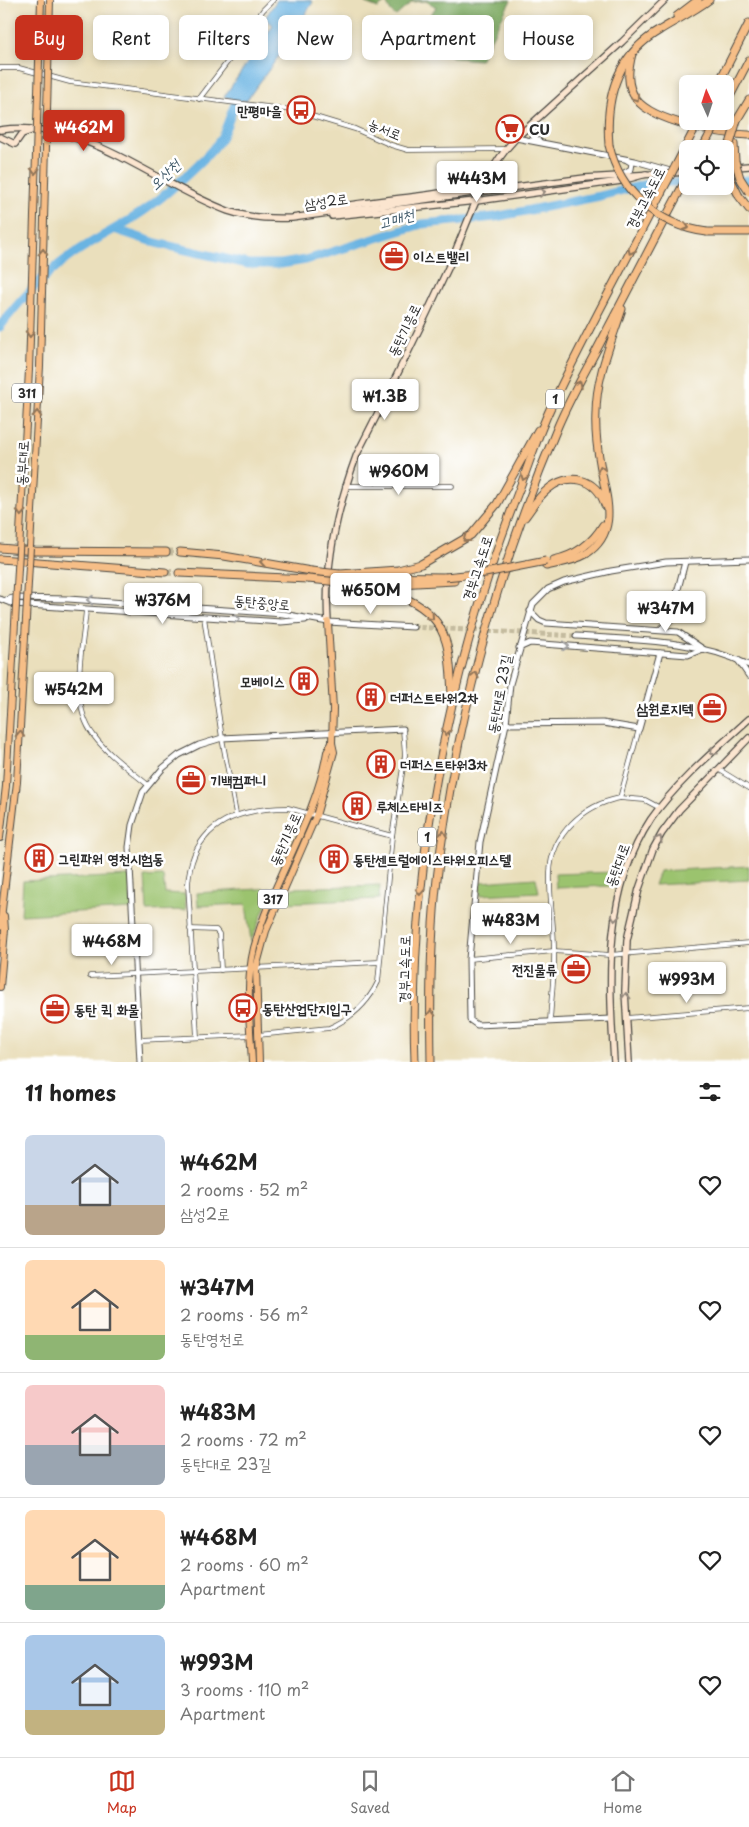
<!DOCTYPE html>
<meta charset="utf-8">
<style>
body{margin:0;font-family:"Playpen Sans","Poor Story",sans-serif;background:#f2f2f2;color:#222;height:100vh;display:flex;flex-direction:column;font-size:19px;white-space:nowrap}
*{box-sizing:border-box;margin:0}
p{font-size:16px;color:#767676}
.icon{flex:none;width:28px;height:28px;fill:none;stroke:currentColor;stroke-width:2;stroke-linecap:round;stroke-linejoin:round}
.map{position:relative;height:1062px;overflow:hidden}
.side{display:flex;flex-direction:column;background:#fff;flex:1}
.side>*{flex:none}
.guide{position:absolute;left:15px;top:15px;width:720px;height:45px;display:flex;gap:10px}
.needle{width:32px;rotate:357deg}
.buttons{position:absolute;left:679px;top:75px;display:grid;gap:10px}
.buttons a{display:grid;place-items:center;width:55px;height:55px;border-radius:8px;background:#fff;box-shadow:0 2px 8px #0003;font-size:25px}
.price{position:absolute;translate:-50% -42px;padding:0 11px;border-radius:5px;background:#fff;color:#222;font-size:16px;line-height:32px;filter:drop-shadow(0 1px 2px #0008)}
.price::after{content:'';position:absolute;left:50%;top:30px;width:15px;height:11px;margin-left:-8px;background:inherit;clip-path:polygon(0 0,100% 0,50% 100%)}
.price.current{background:#c8321e;color:#fff}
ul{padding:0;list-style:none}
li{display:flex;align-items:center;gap:15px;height:125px;padding:0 25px}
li+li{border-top:1px solid #e0e0e0}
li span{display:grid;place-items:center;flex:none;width:140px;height:100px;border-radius:8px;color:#555}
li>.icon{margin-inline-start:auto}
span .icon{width:60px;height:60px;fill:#fffc;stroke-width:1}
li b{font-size:21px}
h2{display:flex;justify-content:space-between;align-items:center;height:60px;padding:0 25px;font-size:21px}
.pill{padding:0 18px;border-radius:8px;background:#fff;box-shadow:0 2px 8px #0003;font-size:18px;line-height:45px}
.pill.current{background:#c8321e;color:#fff}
.tabs{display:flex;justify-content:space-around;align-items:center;height:70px;border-top:1px solid #e0e0e0;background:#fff;font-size:14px;color:#767676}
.tabs a{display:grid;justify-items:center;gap:2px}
.tabs .current{color:#c8321e}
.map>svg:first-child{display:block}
.green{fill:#9bc36e;stroke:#63774c}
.forest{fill:#7ca961;stroke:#546a46}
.water{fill:#6ab4e2;stroke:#4a7086}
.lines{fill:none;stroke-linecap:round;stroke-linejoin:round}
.river{stroke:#6ab4e2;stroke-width:9}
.tertiary-tunnel{stroke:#c4bb9f;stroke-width:5;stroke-dasharray:5 2.5;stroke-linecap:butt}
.motorway-tunnel{stroke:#c4bb9f;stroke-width:7;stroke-dasharray:7 3.5;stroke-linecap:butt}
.minor-casing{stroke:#484641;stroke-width:5.5}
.tertiary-casing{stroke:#484641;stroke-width:7}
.secondary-casing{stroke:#484641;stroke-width:8}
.primary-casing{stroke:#484641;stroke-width:8}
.trunk-casing{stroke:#484641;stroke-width:8}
.motorway-casing{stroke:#484641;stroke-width:9}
.minor{stroke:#fff;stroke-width:4}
.tertiary{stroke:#fff;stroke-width:5}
.secondary{stroke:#fbe5cf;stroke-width:5.5}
.primary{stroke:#f6be87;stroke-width:6}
.trunk{stroke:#f6be87;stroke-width:6}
.motorway{stroke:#f6be87;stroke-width:7}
.secondary-bridge-casing{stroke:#484641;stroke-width:8;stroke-linecap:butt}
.trunk-bridge-casing{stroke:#484641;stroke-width:8;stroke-linecap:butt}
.motorway-bridge-casing{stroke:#484641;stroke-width:9;stroke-linecap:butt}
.secondary-bridge{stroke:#fbe5cf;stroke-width:5.5}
.trunk-bridge{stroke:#f6be87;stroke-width:6}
.motorway-bridge{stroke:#f6be87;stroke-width:7}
.oneway{stroke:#907459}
.oneway2{stroke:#93887d}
.oneway3{stroke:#a0a0a0}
.labels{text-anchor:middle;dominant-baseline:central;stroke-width:5;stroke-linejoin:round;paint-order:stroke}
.shield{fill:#fff;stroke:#6b6b6b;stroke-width:1}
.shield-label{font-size:12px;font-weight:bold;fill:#2b2b2b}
.poi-label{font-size:14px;font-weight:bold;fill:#2b2b2b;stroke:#fff;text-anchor:start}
.street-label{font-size:14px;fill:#2b2b2b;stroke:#fff}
.water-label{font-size:15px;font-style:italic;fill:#415b6b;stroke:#fff}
</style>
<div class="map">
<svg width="749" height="1062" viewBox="0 0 749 1062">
<rect width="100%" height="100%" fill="#fff"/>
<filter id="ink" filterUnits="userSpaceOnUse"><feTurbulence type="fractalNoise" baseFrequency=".02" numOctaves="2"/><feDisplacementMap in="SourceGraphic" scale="10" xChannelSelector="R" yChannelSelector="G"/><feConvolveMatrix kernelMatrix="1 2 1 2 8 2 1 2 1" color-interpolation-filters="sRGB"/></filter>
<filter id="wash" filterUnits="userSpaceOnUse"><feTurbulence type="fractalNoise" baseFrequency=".0096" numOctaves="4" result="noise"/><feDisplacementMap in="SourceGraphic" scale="20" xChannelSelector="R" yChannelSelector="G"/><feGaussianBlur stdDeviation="1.12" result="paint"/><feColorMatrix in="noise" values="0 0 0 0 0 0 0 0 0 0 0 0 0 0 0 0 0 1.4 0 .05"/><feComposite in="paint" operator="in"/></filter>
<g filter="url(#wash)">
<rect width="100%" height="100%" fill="#eadfbc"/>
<g class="green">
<path d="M749 866V880L654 885 659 871Z"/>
<path d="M618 872 610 886 556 888 555 874Z"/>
<path d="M129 876 132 909 21 915 23 881Z"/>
<path d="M163 876 165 893 185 894 186 910 147 911 145 877Z"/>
<path d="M536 878 539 892 480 895 481 882Z"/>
<path d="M380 885 379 899 285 903 292 888Z"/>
<path d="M273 888 251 941 246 904 198 906 197 893Z"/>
</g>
<path class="forest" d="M366 0H511L480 60 455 58 428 44 425 23 436 7 426 1 412 2 396 16 391 12 386 2 378 8 365 3Z"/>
<path class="water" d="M277 0H310L313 2 300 23 301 40 292 38 246 101 224 97 273 25 265 18Z"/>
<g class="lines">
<g class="river">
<path d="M725 182 749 180"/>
<path d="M117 230 156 243 248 264H281L306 260 422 224 495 217 600 196 655 182H688"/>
<path d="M0 327C17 303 45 274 69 257 96 237 127 225 153 204 169 192 212 154 221 138 230 122 232 104 243 90"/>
</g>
</g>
</g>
<g filter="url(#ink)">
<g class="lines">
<path class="tertiary-tunnel" d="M413 627 576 636"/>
<g class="motorway-tunnel">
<path d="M166 552H180"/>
<path d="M165 572 179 573"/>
</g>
<g class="minor-casing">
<g id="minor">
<path d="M0 68H19L70 82 292 110 355 129 391 145 408 150 506 149"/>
<path d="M199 99 232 56 263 10 273 0"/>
<path d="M345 486H452"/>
<path d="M86 610C83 649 68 702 94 736 108 755 130 770 148 785"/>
<path d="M204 617 222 738 236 814"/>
<path d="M639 729 620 798 645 800 660 808"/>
<path d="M718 769 749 788"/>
<path d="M190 929 216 930 219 934 221 970"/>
<path d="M469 959 554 951 610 955 749 943"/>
<path d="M90 976 379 962"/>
<path d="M627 1018 749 1008"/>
<path d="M550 1022C551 998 555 973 554 949 554 924 549 898 550 873 551 834 584 805 620 798"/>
<path d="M258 1035 329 1028C350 1019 368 1003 378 982L392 836 405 755 403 729"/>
<path d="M197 1037 188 884C192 826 235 808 288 808L392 836"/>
<path d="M139 1040 251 1035"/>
</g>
</g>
<g class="tertiary-casing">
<g id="tertiary">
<path d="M534 123 533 136 539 141"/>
<path d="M516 138 635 161 674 172"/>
<path d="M621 175 631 169 632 163 627 160"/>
<path d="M0 599 13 604 281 622 305 620"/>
<path d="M6 600 13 598 68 599 283 614 328 622 413 627"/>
<path d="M530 611 539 620 546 623 678 632 703 649"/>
<path d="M660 630 670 620 685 562"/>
<path d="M576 636C634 640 695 639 749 665"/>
<path d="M519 648 530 643 688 655 703 649"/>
<path d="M738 660 749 676"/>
<path d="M506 724 603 723 639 729 660 653"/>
<path d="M611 1019 477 1025 470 1020 469 959 480 842 506 724 510 684 533 604 548 589 564 582 611 571 666 562 749 559"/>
<path d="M140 1062 129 847 132 825 143 792 163 768 179 755 199 745 222 738 403 729"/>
</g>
</g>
<g class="secondary-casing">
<g id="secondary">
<path d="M0 130C85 118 153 183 228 211 249 218 271 219 292 218L458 195"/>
<path d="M0 137 15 144 22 134 34 130"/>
<path d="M725 168 749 166"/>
<path d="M493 190 585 178 688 172"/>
<path d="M320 211C373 197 437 200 485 181"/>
<path d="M332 216 476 201 621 181 646 174"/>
<path d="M328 622C324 564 337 508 357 454 389 392 420 329 449 266 469 222 481 174 516 138L622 42 665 0"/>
<path d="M614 1062C609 979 603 892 651 819 678 781 715 750 749 719"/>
<path d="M629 1062 625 991 627 940 639 889 653 849 662 833 679 810 749 738"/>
</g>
</g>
<g class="primary-casing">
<g id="primary">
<path d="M252 1062C250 1025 245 985 254 948 272 880 315 822 327 752L332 743"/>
<path d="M259 1062 256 968 266 931 316 816 334 752 332 743 333 709 328 622"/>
</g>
</g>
<g class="trunk-casing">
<g id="trunk">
<path d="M0 838 6 786"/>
<path d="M0 927 17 782"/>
<path d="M0 987 5 930 4 916"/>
</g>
</g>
<g class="motorway-casing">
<g id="motorway">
<path d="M677 16 698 0"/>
<path d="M632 54C628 70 626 85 636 99 653 122 721 134 749 135"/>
<path d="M718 84 749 23"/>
<path d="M725 106 749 60"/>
<path d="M737 120 749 100"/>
<path d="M734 144 735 161"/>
<path d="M609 145C605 98 617 55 660 30 676 20 693 12 709 0"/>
<path d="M702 149 709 136"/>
<path d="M727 162 730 144"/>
<path d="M676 165 693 132"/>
<path d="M739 196 749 209"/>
<path d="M707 232H749"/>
<path d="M525 517C532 508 538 497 547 490 568 471 597 478 605 505"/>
<path d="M0 548 35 551 166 552"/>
<path d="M180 552 224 556 311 571"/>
<path d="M0 559 165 572"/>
<path d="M554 560C576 555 592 544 603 525"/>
<path d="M546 566C559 563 574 561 586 554 621 531 605 495 600 463 597 447 595 430 596 413 596 377 611 343 622 309"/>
<path d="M179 573 308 579"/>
<path d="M340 574 398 570 421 564 471 535 497 504 538 430"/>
<path d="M367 576 445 577"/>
<path d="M339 582C380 590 433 595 446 642 451 659 451 678 452 696"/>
<path d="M360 582 398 584 454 581"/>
<path d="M415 1062C408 869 448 675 517 495 528 467 537 437 550 409 584 336 624 265 661 193"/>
<path d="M431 1062C430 1001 430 939 437 879 455 724 497 570 558 426 572 393 591 362 607 330 634 279 660 227 688 176"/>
</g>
</g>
<use href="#minor" class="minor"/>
<use href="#tertiary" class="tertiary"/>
<use href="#secondary" class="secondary"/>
<use href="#primary" class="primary"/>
<use href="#trunk" class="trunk"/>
<use href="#motorway" class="motorway"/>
<g class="secondary-bridge-casing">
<path id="secondary-bridge" d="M458 195 493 190"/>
</g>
<g class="trunk-bridge-casing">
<g id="trunk-bridge">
<path d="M17 782 40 366 50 0"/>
<path d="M6 786 29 370 41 0"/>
</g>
</g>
<g class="motorway-bridge-casing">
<g id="motorway-bridge">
<path d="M693 132 699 121"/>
<path d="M709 136 717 121"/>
<path d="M730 144 737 120"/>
<path d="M609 145C620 193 659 226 707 232"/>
<path d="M735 161 740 178 749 192"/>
<path d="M727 162 731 180 739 196"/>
<path d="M661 193 676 165"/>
<path d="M311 571 340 574"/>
<path d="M445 577 485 573 546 561"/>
<path d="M308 579 339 582"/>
</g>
</g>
<use href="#secondary-bridge" class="secondary-bridge"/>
<use href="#trunk-bridge" class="trunk-bridge"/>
<use href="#motorway-bridge" class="motorway-bridge"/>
</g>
<defs><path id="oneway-chevron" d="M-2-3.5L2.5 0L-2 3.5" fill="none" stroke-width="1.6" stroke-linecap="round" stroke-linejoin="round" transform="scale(1.25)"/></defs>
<g class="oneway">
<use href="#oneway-chevron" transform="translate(636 98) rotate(54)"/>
<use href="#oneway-chevron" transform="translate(35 171) rotate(92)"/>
<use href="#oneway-chevron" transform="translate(686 227) rotate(16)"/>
<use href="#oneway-chevron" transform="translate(631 251) rotate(117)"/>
<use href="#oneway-chevron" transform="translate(43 252) rotate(-88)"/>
<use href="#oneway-chevron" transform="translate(30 334) rotate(92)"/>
<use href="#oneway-chevron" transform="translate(579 384) rotate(-63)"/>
<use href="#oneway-chevron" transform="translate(37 414) rotate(-87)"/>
<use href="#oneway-chevron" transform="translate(601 469) rotate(-102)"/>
<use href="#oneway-chevron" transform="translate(524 477) rotate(111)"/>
<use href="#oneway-chevron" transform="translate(21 513) rotate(93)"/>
<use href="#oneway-chevron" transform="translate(466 539) rotate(144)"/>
<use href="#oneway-chevron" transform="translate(263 562) rotate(-171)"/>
<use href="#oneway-chevron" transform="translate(431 617) rotate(48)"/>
<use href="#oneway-chevron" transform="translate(475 675) rotate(-77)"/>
<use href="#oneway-chevron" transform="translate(446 732) rotate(101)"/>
<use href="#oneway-chevron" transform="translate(20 734) rotate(-87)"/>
<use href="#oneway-chevron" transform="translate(443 834) rotate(-82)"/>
<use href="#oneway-chevron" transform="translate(420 892) rotate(94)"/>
<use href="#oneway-chevron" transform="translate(431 1013) rotate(-90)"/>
</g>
<g class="oneway2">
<use href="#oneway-chevron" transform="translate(542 192) rotate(-8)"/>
<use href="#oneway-chevron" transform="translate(713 752) rotate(138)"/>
<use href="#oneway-chevron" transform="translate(659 839) rotate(-61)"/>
<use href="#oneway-chevron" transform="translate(615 918) rotate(97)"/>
<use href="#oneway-chevron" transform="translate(626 996) rotate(-92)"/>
</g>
<g class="oneway3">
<use href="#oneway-chevron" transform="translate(90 600) rotate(-176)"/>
<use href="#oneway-chevron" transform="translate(237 619) rotate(4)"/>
<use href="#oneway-chevron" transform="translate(566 646) rotate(5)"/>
</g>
</g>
<defs>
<g id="bus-ring" transform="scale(1.4375)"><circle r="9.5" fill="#fff" stroke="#c8321e" stroke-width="1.5"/><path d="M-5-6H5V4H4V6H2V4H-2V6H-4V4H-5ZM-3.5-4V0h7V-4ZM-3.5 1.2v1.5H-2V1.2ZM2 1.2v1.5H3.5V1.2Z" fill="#c8321e"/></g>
<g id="supermarket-ring" transform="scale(1.4375)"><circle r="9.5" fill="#fff" stroke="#c8321e" stroke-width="1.5"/><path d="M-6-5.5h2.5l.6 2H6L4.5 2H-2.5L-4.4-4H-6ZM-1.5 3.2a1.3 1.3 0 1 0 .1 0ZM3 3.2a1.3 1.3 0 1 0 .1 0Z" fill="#c8321e"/></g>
<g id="office-ring" transform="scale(1.4375)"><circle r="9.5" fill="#fff" stroke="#c8321e" stroke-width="1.5"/><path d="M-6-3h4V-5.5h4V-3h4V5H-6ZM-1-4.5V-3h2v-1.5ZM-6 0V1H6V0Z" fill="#c8321e"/></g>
<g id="building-ring" transform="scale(1.4375)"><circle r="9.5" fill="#fff" stroke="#c8321e" stroke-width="1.5"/><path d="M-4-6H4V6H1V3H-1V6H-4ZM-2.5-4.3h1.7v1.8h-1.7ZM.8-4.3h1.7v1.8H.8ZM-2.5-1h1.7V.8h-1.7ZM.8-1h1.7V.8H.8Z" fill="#c8321e"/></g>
</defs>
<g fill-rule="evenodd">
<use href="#bus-ring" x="301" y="110"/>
<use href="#supermarket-ring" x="510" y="129"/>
<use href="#office-ring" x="394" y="256"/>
<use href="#building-ring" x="304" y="681"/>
<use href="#building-ring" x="371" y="697"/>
<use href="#office-ring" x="712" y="708"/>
<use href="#building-ring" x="381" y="764"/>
<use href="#office-ring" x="191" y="780"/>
<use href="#building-ring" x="357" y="806"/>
<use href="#building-ring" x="39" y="858"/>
<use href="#building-ring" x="334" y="859"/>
<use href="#office-ring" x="576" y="969"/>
<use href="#bus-ring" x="243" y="1008"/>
<use href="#office-ring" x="55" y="1009"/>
</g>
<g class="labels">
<g class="shield">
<rect x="12" y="383.5" width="30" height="19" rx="4"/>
<rect x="546" y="389.5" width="18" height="19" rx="4"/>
<rect x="418" y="827.5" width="18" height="19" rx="4"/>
<rect x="258" y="889.5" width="30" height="19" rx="4"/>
</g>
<g class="shield-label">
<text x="27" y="393">311</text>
<text x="555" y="399">1</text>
<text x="427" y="837">1</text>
<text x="273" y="899">317</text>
</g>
<g class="poi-label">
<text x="282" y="110" text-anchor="end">만평마을</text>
<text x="529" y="129">CU</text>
<text x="413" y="256">이스트밸리</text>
<text x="285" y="681" text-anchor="end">모베이스</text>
<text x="390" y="697">더퍼스트타워2차</text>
<text x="693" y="708" text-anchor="end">삼원로지텍</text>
<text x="400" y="764">더퍼스트타워3차</text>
<text x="210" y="780">기백컴퍼니</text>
<text x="376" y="806">루체스타비즈</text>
<text x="58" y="858">그린파워 영천시험동</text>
<text x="353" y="859">동탄센트럴에이스타워오피스텔</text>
<text x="557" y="969" text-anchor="end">전진물류</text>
<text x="262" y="1008">동탄산업단지입구</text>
<text x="74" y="1009">동탄 퀵 화물</text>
</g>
<g class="street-label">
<text transform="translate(385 129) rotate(22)">농서로</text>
<text transform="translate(645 198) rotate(-63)">경부고속도로</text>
<text transform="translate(326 201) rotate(-8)">삼성2로</text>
<text transform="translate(404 330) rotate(-64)">동탄기흥로</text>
<text transform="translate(22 463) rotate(-87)">동부대로</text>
<text transform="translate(477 568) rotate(-72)">경부고속도로</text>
<text transform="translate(262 602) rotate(5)">동탄중앙로</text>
<text transform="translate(499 694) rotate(-80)">동탄대로 23길</text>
<text transform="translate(285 839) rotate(-66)">동탄기흥로</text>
<text transform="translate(617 865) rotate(-70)">동탄대로</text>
<text transform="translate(404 969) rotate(-89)">경부고속도로</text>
</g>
<g class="water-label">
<text transform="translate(164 174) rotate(-44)">오산천</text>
<text transform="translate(396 218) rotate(-16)">고매천</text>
</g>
</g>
</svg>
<div class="buttons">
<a><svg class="needle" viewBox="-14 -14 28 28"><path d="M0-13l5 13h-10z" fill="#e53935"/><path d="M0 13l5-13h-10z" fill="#767676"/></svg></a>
<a><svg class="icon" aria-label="locate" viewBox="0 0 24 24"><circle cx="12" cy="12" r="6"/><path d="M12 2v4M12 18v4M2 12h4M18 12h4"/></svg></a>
</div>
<b class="price current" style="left:84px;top:152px">₩462M</b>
<b class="price" style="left:477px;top:203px">₩443M</b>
<b class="price" style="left:385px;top:421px">₩1.3B</b>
<b class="price" style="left:399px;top:496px">₩960M</b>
<b class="price" style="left:371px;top:615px">₩650M</b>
<b class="price" style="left:163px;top:625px">₩376M</b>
<b class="price" style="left:666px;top:633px">₩347M</b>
<b class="price" style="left:74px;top:714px">₩542M</b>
<b class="price" style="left:511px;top:945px">₩483M</b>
<b class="price" style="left:112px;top:966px">₩468M</b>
<b class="price" style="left:687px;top:1004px">₩993M</b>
<div class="guide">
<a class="pill current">Buy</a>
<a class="pill">Rent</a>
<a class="pill">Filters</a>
<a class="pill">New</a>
<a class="pill">Apartment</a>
<a class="pill">House</a>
</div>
</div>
<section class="side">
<h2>11 homes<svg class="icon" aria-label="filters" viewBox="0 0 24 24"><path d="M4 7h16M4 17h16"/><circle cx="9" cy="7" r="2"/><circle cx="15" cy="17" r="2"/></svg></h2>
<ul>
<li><span style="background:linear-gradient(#c9d6e8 70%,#b9a48a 0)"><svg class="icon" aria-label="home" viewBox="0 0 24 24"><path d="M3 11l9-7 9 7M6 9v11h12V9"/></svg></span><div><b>₩462M</b><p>2 rooms · 52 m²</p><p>삼성2로</p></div><svg class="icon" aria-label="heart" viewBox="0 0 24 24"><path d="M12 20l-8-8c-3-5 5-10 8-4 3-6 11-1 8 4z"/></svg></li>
<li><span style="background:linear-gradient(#ffd9b3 75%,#8fb573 0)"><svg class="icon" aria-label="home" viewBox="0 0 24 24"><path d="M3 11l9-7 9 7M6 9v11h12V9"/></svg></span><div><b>₩347M</b><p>2 rooms · 56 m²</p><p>동탄영천로</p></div><svg class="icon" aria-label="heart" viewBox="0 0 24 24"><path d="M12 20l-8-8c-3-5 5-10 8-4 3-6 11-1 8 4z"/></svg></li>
<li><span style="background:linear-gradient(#f6c9c9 60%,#9aa5b1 0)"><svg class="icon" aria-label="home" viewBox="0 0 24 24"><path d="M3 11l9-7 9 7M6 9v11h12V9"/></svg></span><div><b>₩483M</b><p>2 rooms · 72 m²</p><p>동탄대로 23길</p></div><svg class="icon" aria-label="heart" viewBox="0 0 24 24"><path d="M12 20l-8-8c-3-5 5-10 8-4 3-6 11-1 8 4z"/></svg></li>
<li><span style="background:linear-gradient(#ffd9b3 75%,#7fa58c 0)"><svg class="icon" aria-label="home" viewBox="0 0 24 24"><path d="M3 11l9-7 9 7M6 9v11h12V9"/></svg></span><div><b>₩468M</b><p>2 rooms · 60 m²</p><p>Apartment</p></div><svg class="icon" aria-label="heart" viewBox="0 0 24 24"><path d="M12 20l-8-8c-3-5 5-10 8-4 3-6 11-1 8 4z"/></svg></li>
<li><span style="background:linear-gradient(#a9c7e8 75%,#c2b280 0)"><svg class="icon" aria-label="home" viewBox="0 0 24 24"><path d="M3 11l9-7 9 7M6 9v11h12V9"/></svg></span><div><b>₩993M</b><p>3 rooms · 110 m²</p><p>Apartment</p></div><svg class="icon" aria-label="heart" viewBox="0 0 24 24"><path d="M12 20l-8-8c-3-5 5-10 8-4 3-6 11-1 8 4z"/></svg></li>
</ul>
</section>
<nav class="tabs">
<a class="current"><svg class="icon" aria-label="map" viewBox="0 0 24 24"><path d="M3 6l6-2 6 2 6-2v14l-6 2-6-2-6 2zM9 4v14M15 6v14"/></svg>Map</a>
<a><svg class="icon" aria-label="saved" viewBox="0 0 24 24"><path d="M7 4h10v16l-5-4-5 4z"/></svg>Saved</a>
<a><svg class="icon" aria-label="home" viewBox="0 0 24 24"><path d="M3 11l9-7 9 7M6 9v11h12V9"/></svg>Home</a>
</nav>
